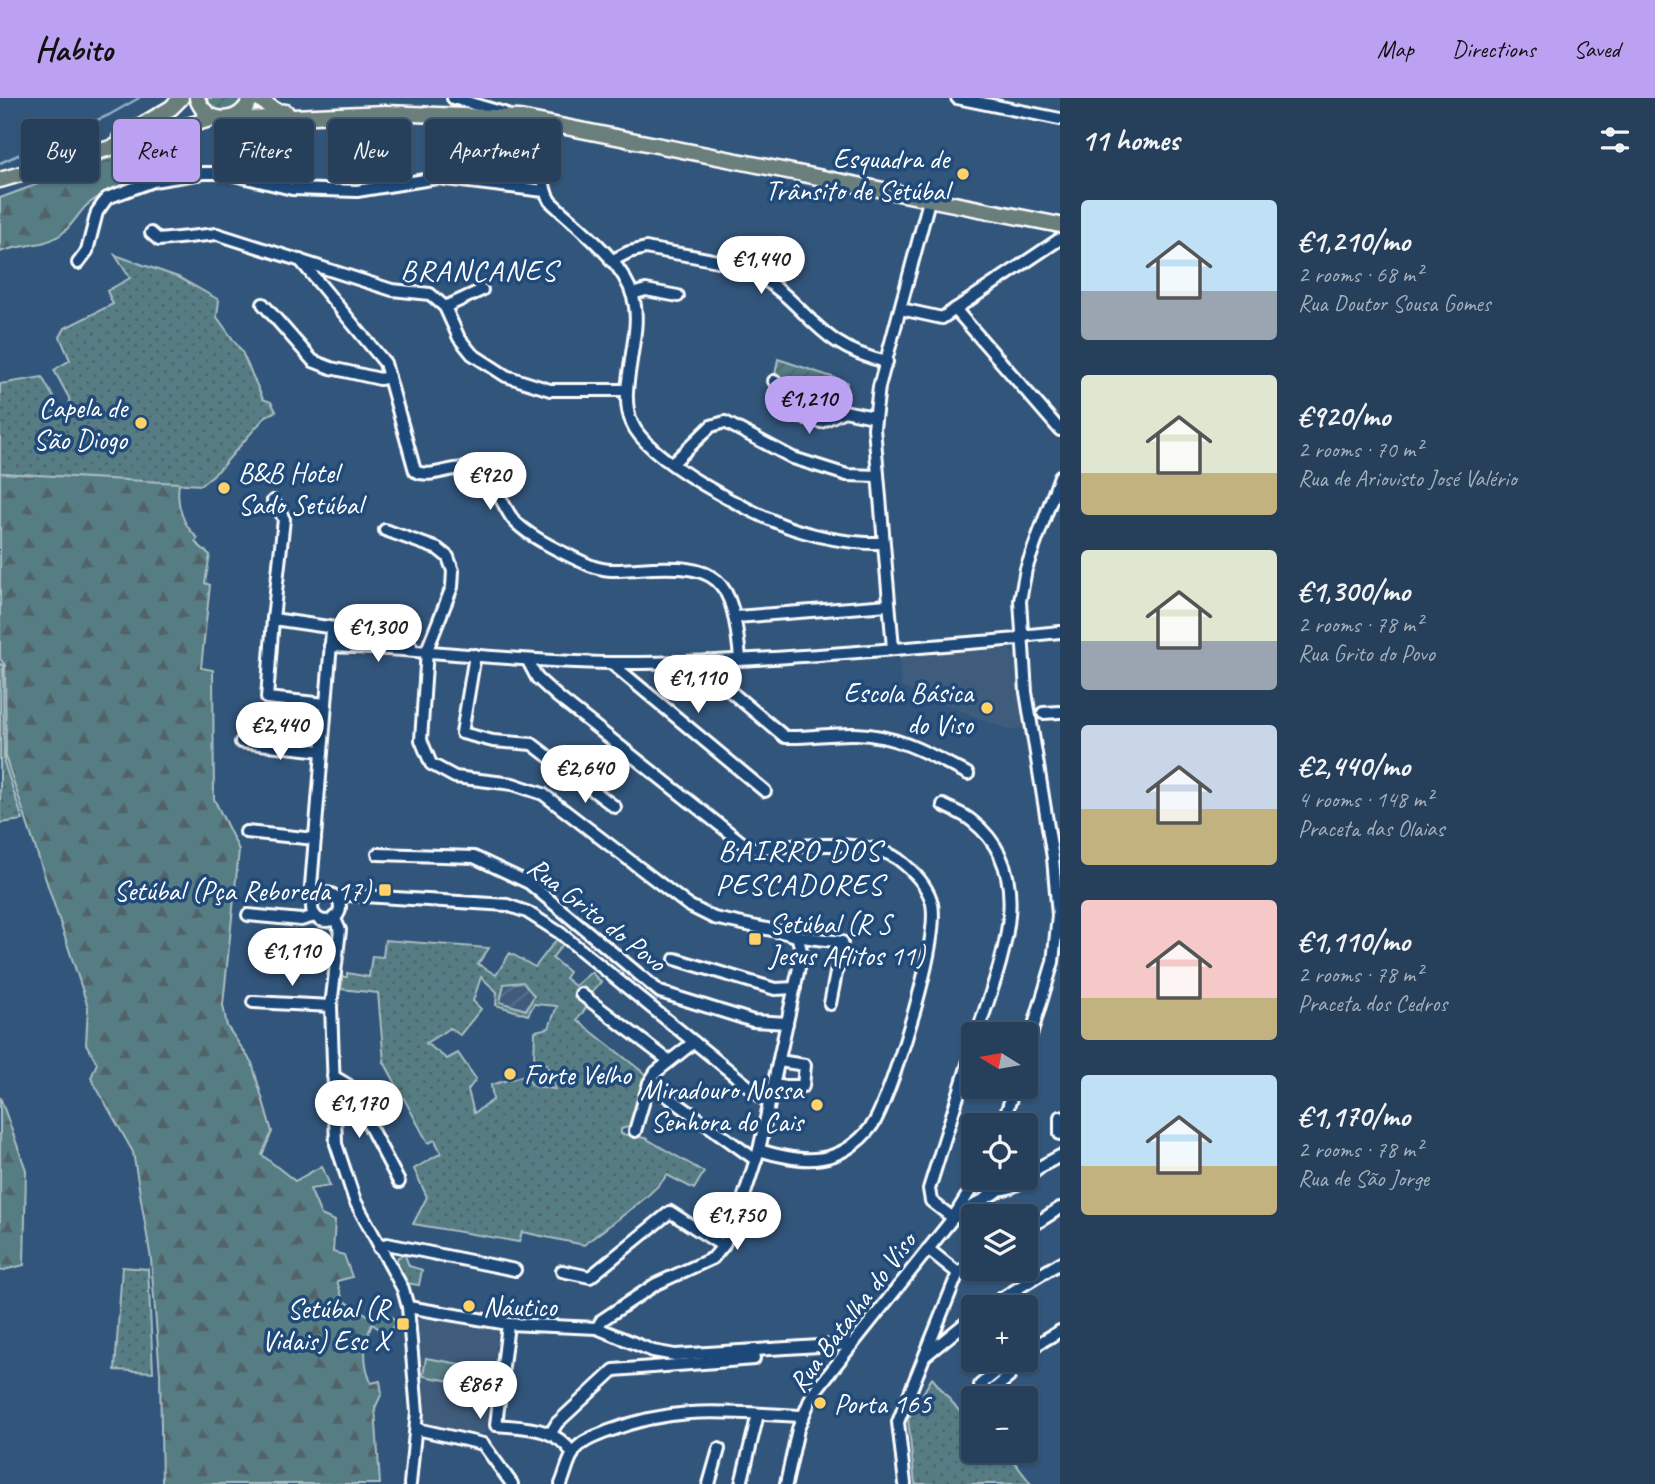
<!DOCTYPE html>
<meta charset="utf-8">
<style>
body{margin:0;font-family:Caveat,sans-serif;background:#324b65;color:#f1f3f6;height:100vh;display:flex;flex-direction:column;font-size:26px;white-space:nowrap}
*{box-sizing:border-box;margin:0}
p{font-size:23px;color:#a4afbb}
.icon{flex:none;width:38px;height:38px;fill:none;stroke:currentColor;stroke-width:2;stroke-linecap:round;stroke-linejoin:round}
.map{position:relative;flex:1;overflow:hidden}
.side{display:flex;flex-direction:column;background:#26405c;width:595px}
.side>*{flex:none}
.banner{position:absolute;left:21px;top:21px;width:665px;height:63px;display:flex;gap:14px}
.needle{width:46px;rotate:281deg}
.tools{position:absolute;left:961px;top:924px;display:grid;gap:14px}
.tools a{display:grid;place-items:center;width:77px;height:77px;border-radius:7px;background:#26405c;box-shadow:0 2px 5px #0004,0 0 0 2px #425972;font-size:35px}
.price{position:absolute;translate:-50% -60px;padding:0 16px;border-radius:24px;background:#fff;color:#222;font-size:23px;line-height:46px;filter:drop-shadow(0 2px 4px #0008)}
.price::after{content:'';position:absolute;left:50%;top:42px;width:21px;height:16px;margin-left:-10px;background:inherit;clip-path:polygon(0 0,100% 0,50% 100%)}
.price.on{background:#bca0f2;color:#111}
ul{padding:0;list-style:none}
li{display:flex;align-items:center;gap:21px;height:175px;padding:0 21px}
li span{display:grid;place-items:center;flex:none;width:196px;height:140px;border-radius:7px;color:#555}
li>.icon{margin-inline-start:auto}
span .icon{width:84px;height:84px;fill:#fffc;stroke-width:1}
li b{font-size:30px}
h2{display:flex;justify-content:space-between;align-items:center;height:84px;padding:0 21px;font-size:30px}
.pill{padding:0 24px;border-radius:7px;background:#26405c;box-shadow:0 2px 5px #0004,0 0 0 2px #425972;font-size:24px;line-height:63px}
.pill.on{background:#bca0f2;color:#111}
header{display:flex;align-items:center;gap:42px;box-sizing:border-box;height:98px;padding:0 35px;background:#bca0f2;color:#111}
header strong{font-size:33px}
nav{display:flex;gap:38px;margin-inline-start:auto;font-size:24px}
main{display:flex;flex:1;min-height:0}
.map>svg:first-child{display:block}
.built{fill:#3f5c7c}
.industrial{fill:url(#industrial-furrows)}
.grass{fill:url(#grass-dots);stroke:#aabec2;stroke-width:2;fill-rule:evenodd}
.forest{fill:url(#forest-firs);stroke:#aabec2;stroke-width:2}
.garden{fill:url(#garden-furrows);stroke:#aabec2;stroke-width:2}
.pitch{fill:#567d84;stroke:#aabec2;stroke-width:2}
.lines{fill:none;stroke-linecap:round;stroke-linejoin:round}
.stream{stroke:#8fafc7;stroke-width:2.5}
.minor-casing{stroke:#fff;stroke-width:16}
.major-casing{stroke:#fff;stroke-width:19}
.minor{stroke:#1f4a7a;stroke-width:10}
.major{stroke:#6b7f7c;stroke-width:14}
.poi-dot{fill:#ffd166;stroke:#1f4a7a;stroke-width:2.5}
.labels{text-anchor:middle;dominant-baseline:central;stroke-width:7;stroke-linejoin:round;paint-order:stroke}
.poi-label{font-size:28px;fill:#fff;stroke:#1f4a7a;text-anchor:end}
.street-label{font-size:28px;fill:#fff;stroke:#1f4a7a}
.neighbourhood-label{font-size:30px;letter-spacing:2px;fill:#fff;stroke:#1f4a7a}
</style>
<header>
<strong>Habito</strong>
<nav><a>Map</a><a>Directions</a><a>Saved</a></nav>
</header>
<main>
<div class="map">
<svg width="1060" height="1386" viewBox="0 0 1060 1386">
<defs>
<pattern id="industrial-furrows" width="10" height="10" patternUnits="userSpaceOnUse" patternTransform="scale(1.75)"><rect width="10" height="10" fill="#3f5c7c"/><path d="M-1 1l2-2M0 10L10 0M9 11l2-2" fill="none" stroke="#5c7490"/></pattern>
<pattern id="grass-dots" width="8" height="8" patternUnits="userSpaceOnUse" patternTransform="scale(1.75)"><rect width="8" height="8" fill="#567d84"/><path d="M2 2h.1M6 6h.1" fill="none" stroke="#516468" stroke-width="1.8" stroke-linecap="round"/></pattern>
<pattern id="forest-firs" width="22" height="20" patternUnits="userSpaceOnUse" patternTransform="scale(1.75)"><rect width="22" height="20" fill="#567d84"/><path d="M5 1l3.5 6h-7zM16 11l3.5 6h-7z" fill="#516468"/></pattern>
<pattern id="garden-furrows" width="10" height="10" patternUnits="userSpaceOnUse" patternTransform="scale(1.75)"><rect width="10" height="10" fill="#567d84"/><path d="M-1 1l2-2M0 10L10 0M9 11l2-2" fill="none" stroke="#516468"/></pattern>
</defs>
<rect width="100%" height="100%" fill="#32557b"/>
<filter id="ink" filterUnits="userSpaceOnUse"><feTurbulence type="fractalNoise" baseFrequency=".0143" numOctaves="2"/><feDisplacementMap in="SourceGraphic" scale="14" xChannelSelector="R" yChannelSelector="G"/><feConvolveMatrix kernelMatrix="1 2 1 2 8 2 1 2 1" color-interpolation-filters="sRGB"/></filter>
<g filter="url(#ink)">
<g class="built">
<path d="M1008 550 1016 559 1026 630 1009 632 901 589 899 556Z"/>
<path d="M425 1217 496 1231 498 1234 484 1336 423 1326 414 1228 417 1221Z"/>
</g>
<path class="industrial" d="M523 884 535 898 526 913 500 904 504 885Z"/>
<g class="grass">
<path d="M115 157 178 179 219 202 217 219 242 254 263 301 271 304 276 313 266 318 219 372 201 387 0 375V286L42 279 54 300 55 316 71 315 69 300 54 272 70 262 60 239 65 230 113 206 107 193 130 180Z"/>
<path d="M0 566 3 567 4 664 23 722 0 725Z"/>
<path d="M557 841 563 846 552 860 569 874 565 880 575 888 591 874 601 884 582 905 586 910 577 922 649 979 634 1027 621 1031V1036L645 1040 704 1074 694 1091 667 1077C651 1100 608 1127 584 1147L522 1134 519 1144 413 1126 427 1099 414 1071 441 1055 435 1042 428 1045 384 964 378 895 341 891 343 879H347V875L369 879 372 858 383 859 385 842 489 850 478 866 496 877 510 855 535 869ZM481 879 497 894 496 907 528 917 534 906 557 908 549 930 535 933 534 963 547 966 555 991 533 988 525 977 491 987 493 1002 474 1015 468 992 476 981 458 955 447 961 426 945 450 930 460 937 481 911 473 903ZM523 884 534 898 526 912 500 904 504 886Z"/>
<path d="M405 1157 409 1168 422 1172 419 1187 406 1185 396 1165 398 1159Z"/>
<path d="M122 1169 148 1171 153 1274 115 1272Z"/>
<path d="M932 1280 961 1315 971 1306 973 1309V1353H1006L1031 1386H915L908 1321Z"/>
</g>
<g class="forest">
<path d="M168 45 177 76C147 84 110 87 86 108 76 118 71 131 57 139 41 149 18 146 0 154V100L103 62Z"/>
<path d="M0 375 179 385C176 407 183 428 198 440L195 444 210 457 205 485 210 487 201 570 213 572 214 701 239 752 223 907 227 928 252 965 272 1034 262 1057 295 1083 322 1068 330 1088 310 1091 321 1117 335 1123 333 1154 344 1157 352 1179 337 1183 343 1202 371 1219 384 1212 397 1224 388 1237 372 1226C363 1247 363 1264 371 1285L380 1283 382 1295 375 1310 380 1386H162L160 1276 151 1161 133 1054 91 980 97 965 86 946 88 909 6 661 5 567 0 561Z"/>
<path d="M0 999 26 1072 24 1167 0 1173Z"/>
</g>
<g class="garden">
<path d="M205 0H244C234 18 215 17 205 0Z"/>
<path d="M778 261 847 284 843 309 825 324 793 317 791 299 774 283Z"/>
</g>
<path class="pitch" d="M426 1260 460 1266 456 1284 423 1278Z"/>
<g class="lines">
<path class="stream" d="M0 65 109 17 139 0"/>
<g class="minor-casing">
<g id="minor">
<path d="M453 0 504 15"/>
<path d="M957 0 1060 21"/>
<path d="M552 25C548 51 536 80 550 103 578 130 622 161 633 199 639 219 634 241 631 262 628 283 623 305 632 325 647 362 755 418 794 431 822 440 853 446 883 445"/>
<path d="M151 135 159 142 217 136 392 192 430 196 445 209 459 240 472 256 506 278 550 292H627"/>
<path d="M300 162 385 265 415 373C435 383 457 361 483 375 496 386 502 406 512 420 525 438 569 458 589 467 605 474 621 472 637 471 720 465 732 478 740 560"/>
<path d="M611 163 629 154 646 150C674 156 732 162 756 176 810 208 815 248 887 264"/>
<path d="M78 165 87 153 97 114 107 100 153 83 203 75H226L292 91 357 93 437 80 544 93"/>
<path d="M632 196 646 192 678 198"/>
<path d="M263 206 313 263 331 270 380 281 389 279"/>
<path d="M445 209 482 192"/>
<path d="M901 211 942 220 1060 141"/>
<path d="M955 211 1060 332"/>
<path d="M774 283 790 294 789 311 793 317 821 324 844 313 874 319"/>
<path d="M672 366 711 328 725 324 793 360 847 377 878 378"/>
<path d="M385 432 438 451 448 459 453 473 452 489 427 552 421 642 431 666 455 679 513 686 543 696 688 807 714 820 786 835C803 841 822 841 842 844L830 906"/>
<path d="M736 519 888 507"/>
<path d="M273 521 284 421 273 403"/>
<path d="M1020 538 1060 534"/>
<path d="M330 548C424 551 517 564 611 565 747 566 885 551 1020 541"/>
<path d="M893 550 874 330 879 289 930 99"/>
<path d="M475 557 462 635 493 643 532 646 615 709"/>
<path d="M528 563 537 580 558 599 741 744 751 750C789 749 866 739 898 761 911 771 926 786 931 802 943 837 894 986 876 1021 872 1029 862 1040 855 1045 826 1069 792 1062 759 1052"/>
<path d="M707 563 712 578 785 639C809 640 832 635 856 636 898 637 931 657 968 676"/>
<path d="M611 565 765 693"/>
<path d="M326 606 267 600 273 521 335 530"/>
<path d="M1043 615 1060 614"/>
<path d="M241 644 322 653"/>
<path d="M943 707C952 712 964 716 972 723 1041 776 998 871 977 936"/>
<path d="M246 734 315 741"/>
<path d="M378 756 474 759 529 785 660 894 753 923 787 925"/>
<circle cx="326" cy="809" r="14"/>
<path d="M317 799 311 788 332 533 335 530C362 527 386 538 411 548"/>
<path d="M336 800 348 797 507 807 527 814 560 835 769 1005"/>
<path d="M248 817 301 822 315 818"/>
<path d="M334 819 340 832 331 908 336 1046 355 1103 403 1191 408 1209 417 1314 410 1386"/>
<path d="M675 861 775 891 795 890"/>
<path d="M581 896 668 962"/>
<path d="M253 904 331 908"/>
<path d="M1026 954 1053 864 1058 817 1053 760 1026 594 1020 503 1026 471 1060 378"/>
<path d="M333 978 348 987 399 1084"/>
<path d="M649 985 756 1062"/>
<path d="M773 988H803L805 967 779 963"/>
<path d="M1060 1019V1036"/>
<path d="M1002 1027 1015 989"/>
<path d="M635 1033 649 985 656 974 694 944"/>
<path d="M1038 1070 1060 1058"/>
<path d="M983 1080 987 1090C1010 1097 1025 1081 1042 1068"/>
<path d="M955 1119 998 1093 1012 1080"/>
<path d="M953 1120 931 1103 929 1091 973 950"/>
<path d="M1026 1132 1060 1110"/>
<path d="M379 1150 387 1146 515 1172"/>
<path d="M562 1173 590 1179 670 1114 723 1148"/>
<path d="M958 1175 973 1165"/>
<path d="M408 1209 508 1226 597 1230 653 1253 675 1257 852 1246"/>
<path d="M987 1209 1060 1165"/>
<path d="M508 1226 496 1327C525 1330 555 1328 573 1356"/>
<path d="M597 1230 602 1222 656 1186 713 1160 723 1148 736 1123 759 1052 802 856 798 841"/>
<path d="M1026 1253 1060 1233"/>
<path d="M926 1257 973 1219"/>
<path d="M1001 1270 1009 1279 988 1296 980 1287 1011 1262"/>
<path d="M417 1331 483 1346 512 1386"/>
<path d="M551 1335 557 1325 614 1272 754 1261 753 1255"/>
<path d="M561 1386C566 1375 568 1360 576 1351 583 1342 599 1337 609 1333 678 1306 730 1315 802 1318"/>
<path d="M709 1386 719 1351"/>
<path d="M741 1386 758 1316"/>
<path d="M786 1386 798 1331 812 1297 953 1120 978 1080"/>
<path d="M905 1386 898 1324 958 1175 928 1151"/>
</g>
</g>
<g class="major-casing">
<g id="major">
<path d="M197 0C206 28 242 27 251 0"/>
<path d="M258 0 276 13 286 14"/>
<path d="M223 22 385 15 520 20 1060 127"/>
<path d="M120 40 171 10 181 0"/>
<path d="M0 82 214 20"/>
</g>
</g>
<use href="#minor" class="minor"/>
<use href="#major" class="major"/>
</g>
</g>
<g class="poi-dot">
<circle cx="963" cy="76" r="7"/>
<circle cx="141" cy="325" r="7"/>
<circle cx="224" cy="390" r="7"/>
<circle cx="987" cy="610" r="7"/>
<rect x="378" y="785" width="14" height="14" rx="3.5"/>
<rect x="748" y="834" width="14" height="14" rx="3.5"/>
<circle cx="510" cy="976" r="7"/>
<circle cx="817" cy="1007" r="7"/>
<circle cx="469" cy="1208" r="7"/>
<rect x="396" y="1219" width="14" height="14" rx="3.5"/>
<circle cx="820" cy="1305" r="7"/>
</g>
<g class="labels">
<g class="poi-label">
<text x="949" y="60">Esquadra de<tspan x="949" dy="32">Trânsito de Setúbal</tspan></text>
<text x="127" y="309">Capela de<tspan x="127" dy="32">São Diogo</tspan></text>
<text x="238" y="374" text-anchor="start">B&amp;B Hotel<tspan x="238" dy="32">Sado Setúbal</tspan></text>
<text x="973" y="594">Escola Básica<tspan x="973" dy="32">do Viso</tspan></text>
<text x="371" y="792">Setúbal (Pça Reboreda 17)</text>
<text x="769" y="825" text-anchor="start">Setúbal (R S<tspan x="769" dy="32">Jesus Aflitos 11)</tspan></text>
<text x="524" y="976" text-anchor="start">Forte Velho</text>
<text x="803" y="991">Miradouro Nossa<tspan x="803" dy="32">Senhora do Cais</tspan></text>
<text x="483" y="1208" text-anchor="start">Náutico</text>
<text x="389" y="1210">Setúbal (R<tspan x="389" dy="32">Vidais) Esc X</tspan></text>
<text x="834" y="1305" text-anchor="start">Porta 165</text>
</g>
<g class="street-label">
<text transform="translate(597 816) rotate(38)">Rua Grito do Povo</text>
<text transform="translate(852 1214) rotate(-53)">Rua Batalha do Viso</text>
</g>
<g class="neighbourhood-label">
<text x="479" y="172">BRANCANES</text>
<text x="800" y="752">BAIRRO DOS<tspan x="800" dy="34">PESCADORES</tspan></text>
</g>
</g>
</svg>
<div class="tools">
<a><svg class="needle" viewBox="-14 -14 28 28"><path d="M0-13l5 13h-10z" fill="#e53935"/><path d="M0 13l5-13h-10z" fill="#a4afbb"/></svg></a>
<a><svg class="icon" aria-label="locate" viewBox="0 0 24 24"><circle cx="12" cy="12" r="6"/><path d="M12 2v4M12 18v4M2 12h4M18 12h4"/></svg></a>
<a><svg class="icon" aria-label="layers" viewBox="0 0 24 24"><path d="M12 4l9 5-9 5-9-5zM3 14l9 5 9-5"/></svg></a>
<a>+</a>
<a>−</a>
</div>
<b class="price" style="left:761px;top:198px">€1,440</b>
<b class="price on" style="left:809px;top:338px">€1,210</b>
<b class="price" style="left:490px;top:414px">€920</b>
<b class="price" style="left:378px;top:566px">€1,300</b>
<b class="price" style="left:698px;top:617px">€1,110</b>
<b class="price" style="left:280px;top:664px">€2,440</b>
<b class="price" style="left:585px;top:707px">€2,640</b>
<b class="price" style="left:292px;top:890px">€1,110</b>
<b class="price" style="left:359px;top:1042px">€1,170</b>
<b class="price" style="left:737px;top:1154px">€1,750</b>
<b class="price" style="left:480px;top:1323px">€867</b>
<div class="banner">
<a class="pill">Buy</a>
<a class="pill on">Rent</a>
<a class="pill">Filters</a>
<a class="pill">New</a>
<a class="pill">Apartment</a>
</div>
</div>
<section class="side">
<h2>11 homes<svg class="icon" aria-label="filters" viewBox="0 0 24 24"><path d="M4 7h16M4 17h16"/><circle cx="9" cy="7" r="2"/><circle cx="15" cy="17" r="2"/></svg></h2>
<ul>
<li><span style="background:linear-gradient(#bfe0f5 65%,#9aa5b1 0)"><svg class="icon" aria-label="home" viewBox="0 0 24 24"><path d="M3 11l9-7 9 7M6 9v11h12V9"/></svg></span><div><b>€1,210/mo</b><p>2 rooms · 68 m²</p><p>Rua Doutor Sousa Gomes</p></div></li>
<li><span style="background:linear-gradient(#dfe7d0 70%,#c2b280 0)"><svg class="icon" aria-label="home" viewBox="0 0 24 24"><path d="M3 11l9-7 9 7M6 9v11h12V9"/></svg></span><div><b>€920/mo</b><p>2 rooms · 70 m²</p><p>Rua de Ariovisto José Valério</p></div></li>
<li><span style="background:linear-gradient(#dfe7d0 65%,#9aa5b1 0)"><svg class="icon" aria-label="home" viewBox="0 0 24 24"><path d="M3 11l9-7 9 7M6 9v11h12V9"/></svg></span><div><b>€1,300/mo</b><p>2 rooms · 78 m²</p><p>Rua Grito do Povo</p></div></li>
<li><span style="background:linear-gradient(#c9d6e8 60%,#c2b280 0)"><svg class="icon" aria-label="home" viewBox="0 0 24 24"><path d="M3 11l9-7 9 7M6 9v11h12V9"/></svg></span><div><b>€2,440/mo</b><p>4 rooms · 148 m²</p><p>Praceta das Olaias</p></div></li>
<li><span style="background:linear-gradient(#f6c9c9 70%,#c2b280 0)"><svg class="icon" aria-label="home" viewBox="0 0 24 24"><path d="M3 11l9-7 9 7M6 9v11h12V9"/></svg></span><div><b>€1,110/mo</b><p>2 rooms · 78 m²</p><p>Praceta dos Cedros</p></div></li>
<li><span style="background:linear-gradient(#bfe0f5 65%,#c2b280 0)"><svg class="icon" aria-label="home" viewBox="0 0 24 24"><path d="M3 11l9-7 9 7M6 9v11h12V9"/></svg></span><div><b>€1,170/mo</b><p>2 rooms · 78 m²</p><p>Rua de São Jorge</p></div></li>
</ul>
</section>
</main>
